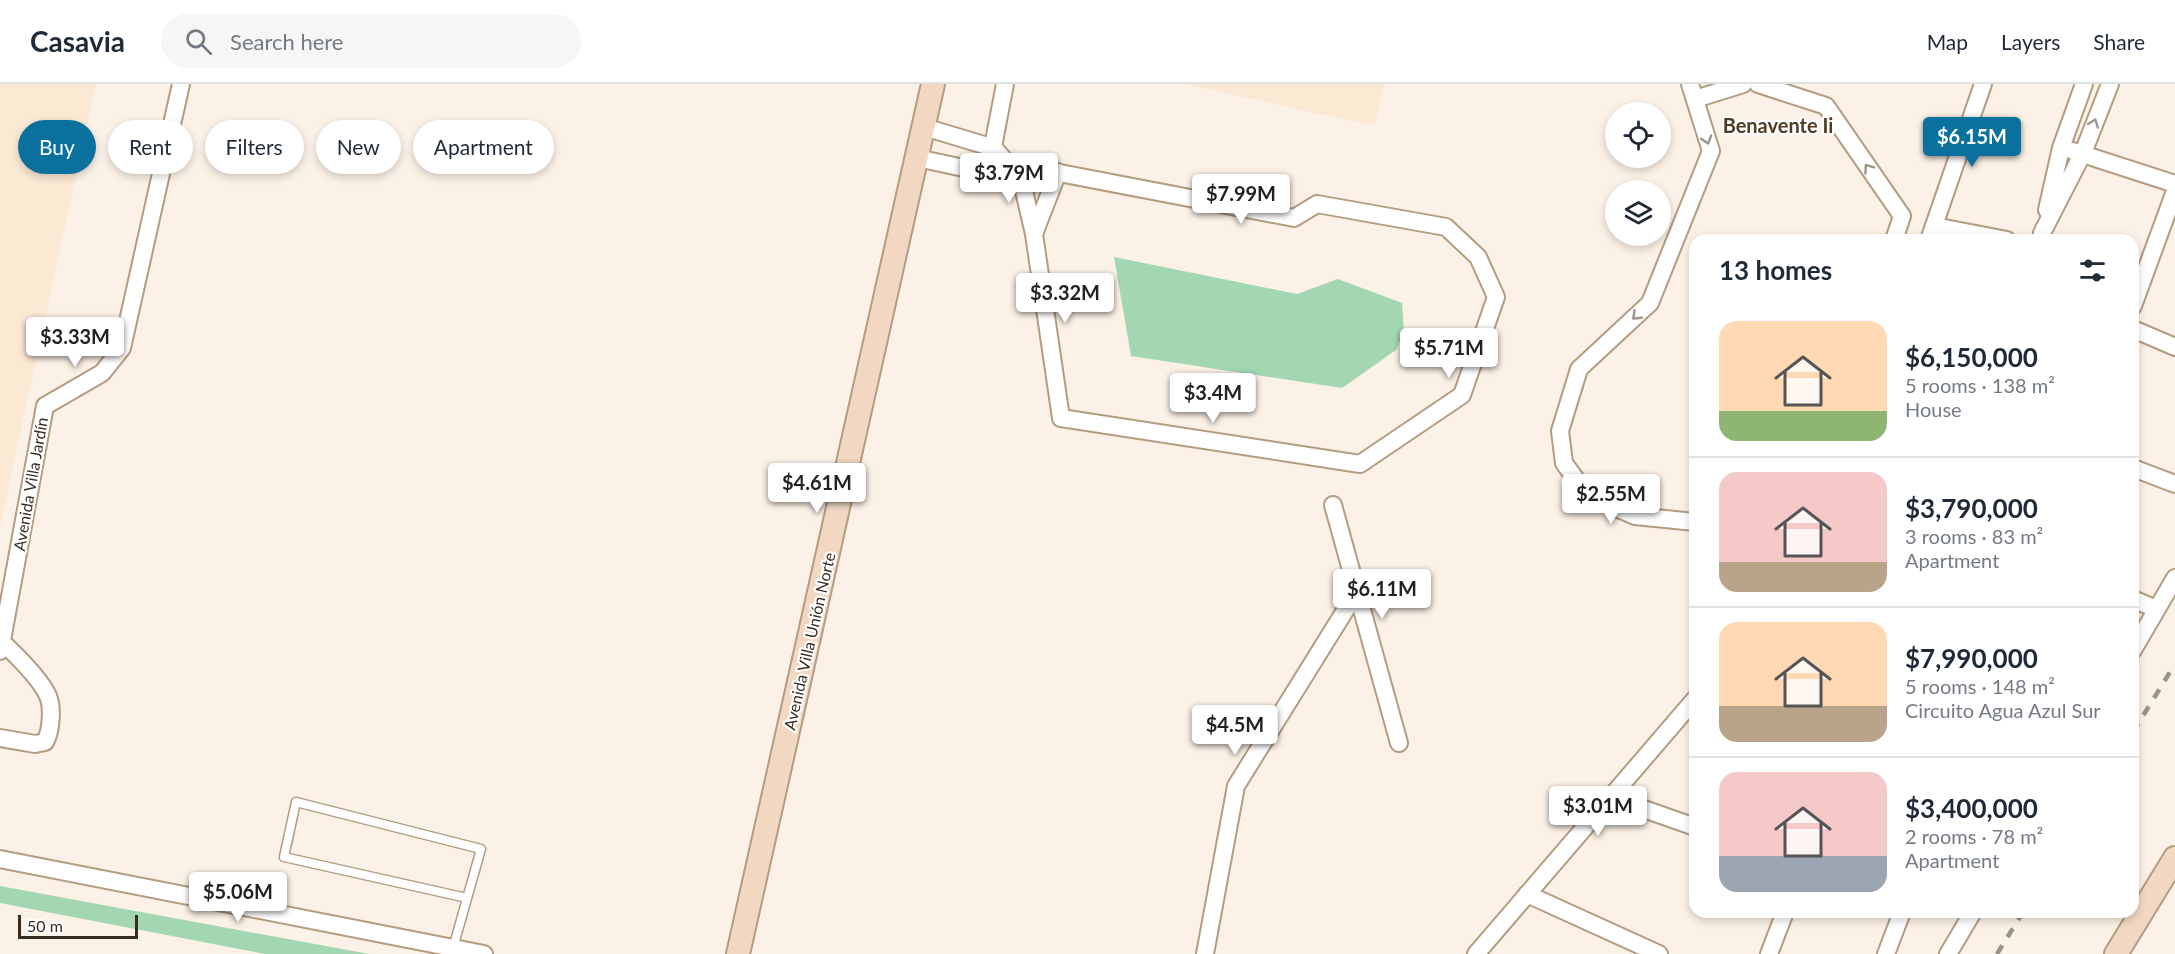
<!DOCTYPE html>
<meta charset="utf-8">
<style>
body{margin:0;font-family:Lato,sans-serif;background:#f6f6f7;color:#1f2937;height:100vh;display:flex;flex-direction:column;font-size:22px;white-space:nowrap}
*{box-sizing:border-box;margin:0}
p{font-size:20px;color:#747a83}
.icon{flex:none;width:33px;height:33px;fill:none;stroke:currentColor;stroke-width:2;stroke-linecap:round;stroke-linejoin:round}
.map{position:relative;flex:1;overflow:hidden}
.sheet{position:absolute;left:1689px;top:150px;width:450px;height:684px;display:flex;flex-direction:column;background:#fff;border-radius:18px;box-shadow:0 3px 9px #0003}
.sheet>*{flex:none}
.guide{position:absolute;left:18px;top:36px;width:570px;height:54px;display:flex;gap:12px}
.fabs{position:absolute;left:1605px;top:18px;display:grid;gap:12px}
.fabs a{display:grid;place-items:center;width:66px;height:66px;border-radius:50%;background:#fff;box-shadow:0 3px 9px #0003;font-size:30px}
.scale{position:absolute;left:18px;bottom:15px;width:120px;box-sizing:border-box;padding-left:6px;border:3px solid #362c21;border-top:0;font-size:16px;line-height:21px;white-space:nowrap;color:#362c21;-webkit-text-stroke:4px #fff;paint-order:stroke}
.price{position:absolute;translate:-50% -51px;padding:0 14px;border-radius:6px;background:#fff;color:#222;font-size:20px;line-height:39px;filter:drop-shadow(0 2px 3px #0008)}
.price::after{content:'';position:absolute;left:50%;top:36px;width:18px;height:14px;margin-left:-9px;background:inherit;clip-path:polygon(0 0,100% 0,50% 100%)}
.price.selected{background:#0a709d;color:#fff}
ul{padding:0;list-style:none}
li{display:flex;align-items:center;gap:18px;height:150px;padding:0 30px}
li+li{border-top:2px solid #e0e1e3}
li span{display:grid;place-items:center;flex:none;width:168px;height:120px;border-radius:18px;color:#555}
li>.icon{margin-inline-start:auto}
span .icon{width:72px;height:72px;fill:#fffc;stroke-width:1}
li b{font-size:26px}
h2{display:flex;justify-content:space-between;align-items:center;height:72px;padding:0 30px;font-size:26px}
.pill{padding:0 21px;border-radius:27px;background:#fff;box-shadow:0 3px 9px #0003;font-size:21px;line-height:54px}
.pill.selected{background:#0a709d;color:#fff}
header{display:flex;align-items:center;gap:36px;box-sizing:border-box;height:84px;padding:0 30px;background:#fff;border-bottom:2px solid #e0e1e3}
header strong{font-size:28px}
nav{display:flex;gap:33px;margin-inline-start:auto;font-size:21px}
.search{width:420px;height:54px;background:#f6f6f7;display:flex;align-items:center;gap:15px;box-sizing:border-box;padding:0 21px;border-radius:33px;color:#747a83;font-size:22px}
.map>svg:first-child{display:block}
.built{fill:#fce9d4}
.green{fill:#a2d7b2}
.lines{fill:none;stroke-linecap:round;stroke-linejoin:round}
.lane-casing{stroke:#b49c80;stroke-width:11}
.street-casing{stroke:#b49c80;stroke-width:20}
.secondary-casing{stroke:#b49c80;stroke-width:26}
.lane{stroke:#fff;stroke-width:8}
.street{stroke:#fff;stroke-width:16}
.secondary{stroke:#f2d8c3;stroke-width:22}
.rail{stroke:#9c9287;stroke-width:4.5;stroke-dasharray:10 10;stroke-linecap:butt}
.oneway{stroke:#9a9690}
.labels{text-anchor:middle;dominant-baseline:central;stroke-width:4.5;stroke-linejoin:round;paint-order:stroke}
.street-label{font-size:16px;fill:#362c21;stroke:#fff}
.quarter-label{font-size:20px;font-weight:bold;fill:#513c23;stroke:#fff}
</style>
<header>
<strong>Casavia</strong>
<div class="search"><svg class="icon" aria-label="search" viewBox="0 0 24 24"><circle cx="10" cy="10" r="6"/><path d="M15 15l6 6"/></svg>Search here</div>
<nav><a>Map</a><a>Layers</a><a>Share</a></nav>
</header>
<div class="map">
<svg width="2175" height="870" viewBox="0 0 2175 870">
<rect width="100%" height="100%" fill="#fcf1e6"/>
<g class="built">
<path d="M1 0H96L0 443V3Z"/>
<path d="M1184 0H1384L1375 42Z"/>
</g>
<g class="green">
<path d="M1114 173 1297 210 1338 195 1402 219 1404 248 1396 266 1342 304 1131 272Z"/>
<path d="M0 802 369 870H265L0 819Z"/>
</g>
<g class="lines">
<g class="lane-casing">
<path id="lane" d="M453 864 481 765 296 718 284 773 467 814"/>
</g>
<g class="street-casing">
<g id="street">
<path d="M1690 0 1711 67 1650 219 1579 285 1560 347 1564 379 1588 412 1635 432 1695 438"/>
<path d="M1758 0 1826 22 1902 132 1894 156"/>
<path d="M1695 15 1743 0"/>
<path d="M924 43 994 64 1007 79 1294 134 1317 120 1446 143 1478 173 1496 213 1462 311 1360 380 1061 334 1034 150 1018 81"/>
<path d="M2073 67 2175 100"/>
<path d="M991 73 1005 0"/>
<path d="M917 74 987 89 1007 79"/>
<path d="M2047 126 2061 64 2084 0"/>
<path d="M1934 142 2007 156"/>
<path d="M2042 149 2083 69 2110 0"/>
<path d="M1034 150 1058 88"/>
<path d="M1929 156 1983 0"/>
<path d="M2133 222 2175 107"/>
<path d="M2133 245 2175 263"/>
<path d="M2133 384 2175 400"/>
<path d="M1333 421 1399 659"/>
<path d="M2133 515 2156 525"/>
<path d="M2133 566 2175 494"/>
<path d="M0 567 45 322 102 289 122 264 181 0"/>
<path d="M0 654 35 660 45 658C51 648 53 624 48 612 40 594 16 571 2 558"/>
<path d="M1610 713 1695 743"/>
<path d="M0 775 484 870"/>
<path d="M1527 810 1659 870"/>
<path d="M1205 870 1236 702 1356 509"/>
<path d="M1476 870 1695 615"/>
<path d="M1769 870 1785 828"/>
<path d="M1886 870 1902 828"/>
<path d="M1948 870 1973 828"/>
</g>
</g>
<g class="secondary-casing">
<g id="secondary">
<path d="M738 870 933 0"/>
<path d="M2116 870 2175 774"/>
</g>
</g>
<use href="#lane" class="lane"/>
<use href="#street" class="street"/>
<use href="#secondary" class="secondary"/>
<g class="rail">
<path d="M2133 648 2175 580"/>
<path d="M1997 870 2023 828"/>
</g>
</g>
<defs><path id="oneway-chevron" d="M-2-3.5L2.5 0L-2 3.5" fill="none" stroke-width="1.6" stroke-linecap="round" stroke-linejoin="round" transform="scale(1.5)"/></defs>
<g class="oneway">
<use href="#oneway-chevron" transform="translate(2094 39) rotate(-69)"/>
<use href="#oneway-chevron" transform="translate(1707 56) rotate(73)"/>
<use href="#oneway-chevron" transform="translate(1868 84) rotate(-125)"/>
<use href="#oneway-chevron" transform="translate(1636 232) rotate(137)"/>
</g>
<g class="labels">
<g class="street-label">
<text transform="translate(30 400) rotate(-80)">Avenida Villa Jardín</text>
<text transform="translate(809 557) rotate(-77)">Avenida Villa Unión Norte</text>
</g>
<g class="quarter-label">
<text x="1778" y="41">Benavente Ii</text>
</g>
</g>
</svg>
<div class="fabs">
<a><svg class="icon" aria-label="locate" viewBox="0 0 24 24"><circle cx="12" cy="12" r="6"/><path d="M12 2v4M12 18v4M2 12h4M18 12h4"/></svg></a>
<a><svg class="icon" aria-label="layers" viewBox="0 0 24 24"><path d="M12 4l9 5-9 5-9-5zM3 14l9 5 9-5"/></svg></a>
</div>
<div class="scale">50 m</div>
<b class="price selected" style="left:1972px;top:84px">$6.15M</b>
<b class="price" style="left:1009px;top:120px">$3.79M</b>
<b class="price" style="left:1241px;top:141px">$7.99M</b>
<b class="price" style="left:1065px;top:240px">$3.32M</b>
<b class="price" style="left:75px;top:284px">$3.33M</b>
<b class="price" style="left:1449px;top:295px">$5.71M</b>
<b class="price" style="left:1213px;top:340px">$3.4M</b>
<b class="price" style="left:817px;top:430px">$4.61M</b>
<b class="price" style="left:1611px;top:441px">$2.55M</b>
<b class="price" style="left:1382px;top:536px">$6.11M</b>
<b class="price" style="left:1235px;top:672px">$4.5M</b>
<b class="price" style="left:1598px;top:753px">$3.01M</b>
<b class="price" style="left:238px;top:839px">$5.06M</b>
<div class="guide">
<a class="pill selected">Buy</a>
<a class="pill">Rent</a>
<a class="pill">Filters</a>
<a class="pill">New</a>
<a class="pill">Apartment</a>
</div>
<section class="sheet">
<h2>13 homes<svg class="icon" aria-label="filters" viewBox="0 0 24 24"><path d="M4 7h16M4 17h16"/><circle cx="9" cy="7" r="2"/><circle cx="15" cy="17" r="2"/></svg></h2>
<ul>
<li><span style="background:linear-gradient(#ffd9b3 75%,#8fb573 0)"><svg class="icon" aria-label="home" viewBox="0 0 24 24"><path d="M3 11l9-7 9 7M6 9v11h12V9"/></svg></span><div><b>$6,150,000</b><p>5 rooms · 138 m²</p><p>House</p></div></li>
<li><span style="background:linear-gradient(#f6c9c9 75%,#b9a48a 0)"><svg class="icon" aria-label="home" viewBox="0 0 24 24"><path d="M3 11l9-7 9 7M6 9v11h12V9"/></svg></span><div><b>$3,790,000</b><p>3 rooms · 83 m²</p><p>Apartment</p></div></li>
<li><span style="background:linear-gradient(#ffd9b3 70%,#b9a48a 0)"><svg class="icon" aria-label="home" viewBox="0 0 24 24"><path d="M3 11l9-7 9 7M6 9v11h12V9"/></svg></span><div><b>$7,990,000</b><p>5 rooms · 148 m²</p><p>Circuito Agua Azul Sur</p></div></li>
<li><span style="background:linear-gradient(#f6c9c9 70%,#9aa5b1 0)"><svg class="icon" aria-label="home" viewBox="0 0 24 24"><path d="M3 11l9-7 9 7M6 9v11h12V9"/></svg></span><div><b>$3,400,000</b><p>2 rooms · 78 m²</p><p>Apartment</p></div></li>
</ul>
</section>
</div>
